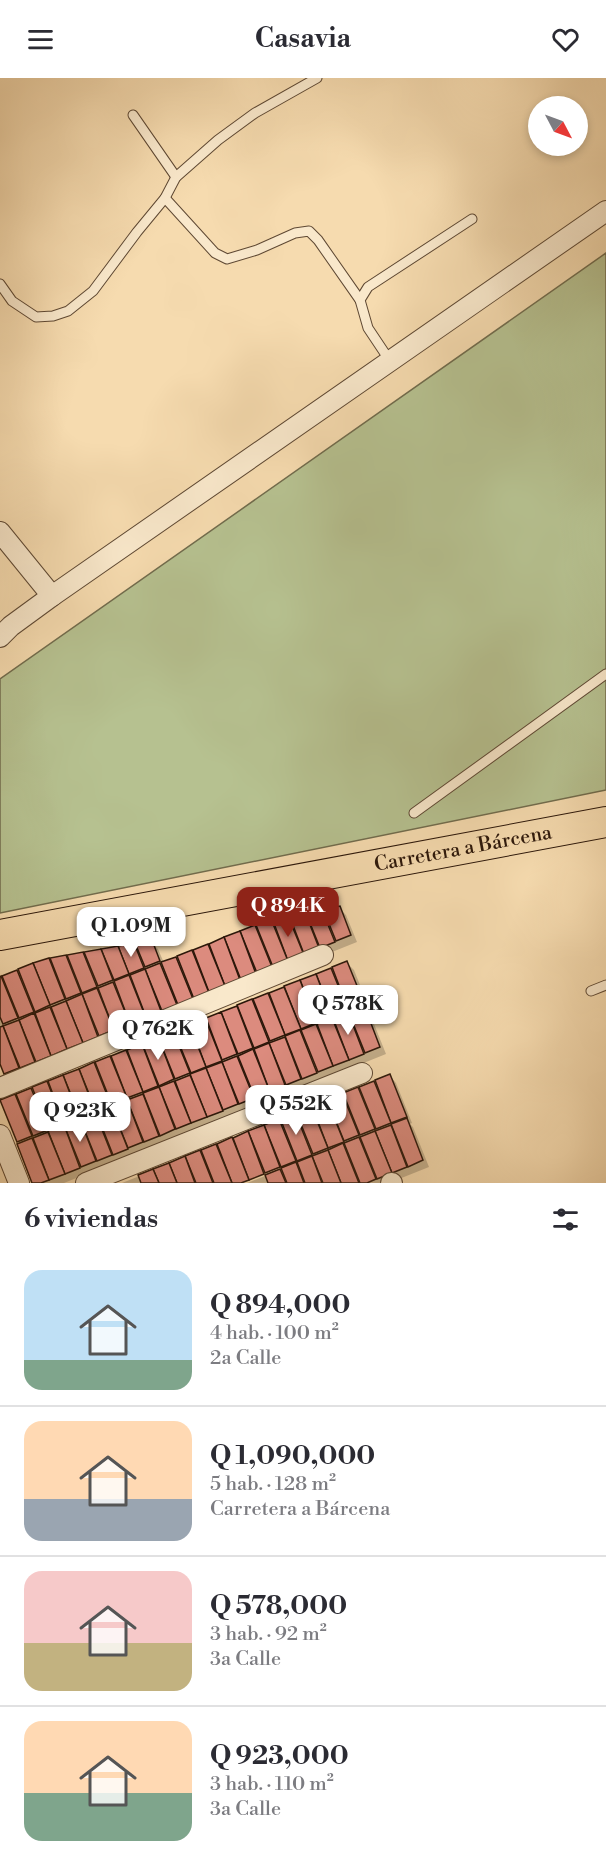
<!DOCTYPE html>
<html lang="es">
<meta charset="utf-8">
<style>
body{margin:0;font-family:"Libre Bodoni",serif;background:#f2f2f3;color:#2b2b33;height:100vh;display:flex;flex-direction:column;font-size:22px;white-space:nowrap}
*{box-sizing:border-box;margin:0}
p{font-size:20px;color:#7c7c81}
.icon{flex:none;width:33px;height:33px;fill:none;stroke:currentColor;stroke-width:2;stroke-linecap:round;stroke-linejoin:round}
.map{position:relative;height:1105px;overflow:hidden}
.sheet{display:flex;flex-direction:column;background:#fff;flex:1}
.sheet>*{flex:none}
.needle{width:39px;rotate:131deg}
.fabs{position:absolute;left:528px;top:18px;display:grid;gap:12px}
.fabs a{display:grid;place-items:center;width:60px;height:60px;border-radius:50%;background:#fff;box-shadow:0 3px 9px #0003;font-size:30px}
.price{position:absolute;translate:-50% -51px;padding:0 14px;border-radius:12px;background:#fff;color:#222;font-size:20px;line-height:39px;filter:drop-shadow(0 2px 3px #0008)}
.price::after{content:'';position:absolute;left:50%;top:36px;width:18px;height:14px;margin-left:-9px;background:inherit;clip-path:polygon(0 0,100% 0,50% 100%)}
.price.on{background:#8f2418;color:#fff}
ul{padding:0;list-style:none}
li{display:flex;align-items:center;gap:18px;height:150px;padding:0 24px}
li+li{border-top:2px solid #e1e1e2}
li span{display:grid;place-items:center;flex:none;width:168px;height:120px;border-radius:18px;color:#555}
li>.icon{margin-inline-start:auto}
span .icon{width:72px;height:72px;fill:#fffc;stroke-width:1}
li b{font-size:26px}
h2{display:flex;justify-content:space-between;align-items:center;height:72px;padding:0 24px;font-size:26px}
header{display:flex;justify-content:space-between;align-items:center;height:78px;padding:0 24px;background:#fff;font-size:27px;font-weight:800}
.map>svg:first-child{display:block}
.green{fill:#b6c190;stroke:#716c4d;stroke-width:1.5}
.shadow{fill:#0003}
.building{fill:#dc8b7e;stroke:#2c170a;stroke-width:1.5}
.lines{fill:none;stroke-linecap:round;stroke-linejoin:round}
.lane-casing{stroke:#5e4833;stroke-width:11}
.street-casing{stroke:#5e4833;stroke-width:22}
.primary-casing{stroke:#2c170a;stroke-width:32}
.lane{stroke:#f9e8cb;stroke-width:9}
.street{stroke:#f9e8cb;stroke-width:20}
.primary{stroke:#f6dbaf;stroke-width:30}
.labels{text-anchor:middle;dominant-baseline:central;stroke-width:4.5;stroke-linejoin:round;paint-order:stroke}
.street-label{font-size:20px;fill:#2c170a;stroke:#f9e8cb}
</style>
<header><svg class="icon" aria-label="menu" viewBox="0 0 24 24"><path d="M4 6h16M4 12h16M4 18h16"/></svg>Casavia<svg class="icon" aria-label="heart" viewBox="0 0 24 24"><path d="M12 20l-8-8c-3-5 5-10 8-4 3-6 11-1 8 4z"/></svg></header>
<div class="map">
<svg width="606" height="1105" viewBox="0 0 606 1105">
<rect width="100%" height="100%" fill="#f6dbaf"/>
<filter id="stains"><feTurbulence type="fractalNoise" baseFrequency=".00333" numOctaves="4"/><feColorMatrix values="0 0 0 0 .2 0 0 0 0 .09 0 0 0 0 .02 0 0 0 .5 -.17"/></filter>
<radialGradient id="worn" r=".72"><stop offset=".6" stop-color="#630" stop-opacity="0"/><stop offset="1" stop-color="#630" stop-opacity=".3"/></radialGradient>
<path class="green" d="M606 175V712L0 835V601Z"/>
<g class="shadow">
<path d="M339 830 346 837 357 864 12 1002 6 996 0 982V900L43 883 151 864 158 871 164 885 272 842Z"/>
<path d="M347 885 354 892 370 932 368 933 370 936 386 976 64 1105H34L19 1067 21 1066 2 1023Z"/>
<path d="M390 998 396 1005 412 1045 410 1046 413 1049 429 1089 389 1105H247L283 1091 281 1087 237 1105H122Z"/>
</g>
<g class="building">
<path d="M340 828 351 857 336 863 323 831Z"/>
<path d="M322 832 335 864 320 870 306 835Z"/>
<path d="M305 834 319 870 304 876 289 837Z"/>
<path d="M288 838 304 877 288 883 272 840Z"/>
<path d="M271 841 288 883 273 889 256 847Z"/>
<path d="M255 847 272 889 257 895 240 853Z"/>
<path d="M240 853 256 896 241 902 224 859Z"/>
<path d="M224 859 240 902 225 908 209 866Z"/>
<path d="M152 862 160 883 145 889 135 865Z"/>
<path d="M134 865 144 890 129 896 118 868Z"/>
<path d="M208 866 225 908 209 914 193 872Z"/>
<path d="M118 868 129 896 114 902 101 871Z"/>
<path d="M101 871 113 902 98 908 84 874Z"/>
<path d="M192 872 209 915 194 921 177 878Z"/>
<path d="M83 874 97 909 82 915 67 877Z"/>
<path d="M66 877 81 915 66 921 50 880Z"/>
<path d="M176 879 193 921 178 927 161 884Z"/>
<path d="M49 880 65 921 50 927 33 885Z"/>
<path d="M347 883 364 925 348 931 332 889Z"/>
<path d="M33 885 50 927 35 934 18 891Z"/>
<path d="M160 885 177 927 162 933 145 891Z"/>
<path d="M331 890 348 932 333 938 316 896Z"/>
<path d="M145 891 161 933 146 939 130 897Z"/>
<path d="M17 892 34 934 19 940 2 898Z"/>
<path d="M316 896 332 938 317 944 300 902Z"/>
<path d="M129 897 146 940 130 946 114 903Z"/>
<path d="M1 898 18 940 3 946 0 939V899Z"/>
<path d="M300 902 316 945 301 951 284 908Z"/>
<path d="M113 904 130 946 114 952 98 910Z"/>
<path d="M284 909 301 951 285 957 269 915Z"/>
<path d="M97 910 114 952 99 958 82 916Z"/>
<path d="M268 915 285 957 270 963 253 921Z"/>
<path d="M82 916 98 959 83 965 66 923Z"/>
<path d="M252 921 269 964 254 970 237 927Z"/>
<path d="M66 923 83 965 67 971 51 929Z"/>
<path d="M364 927 380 969 365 975 348 933Z"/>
<path d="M237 928 253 970 238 976 221 934Z"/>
<path d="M50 929 67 971 51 978 35 935Z"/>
<path d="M221 934 237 976 222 982 206 940Z"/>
<path d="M348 934 364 976 349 982 333 940Z"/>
<path d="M34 935 51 978 36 984 19 942Z"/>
<path d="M205 940 222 983 206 989 190 946Z"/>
<path d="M332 940 349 982 333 988 317 946Z"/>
<path d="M19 942 35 984 20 990 3 948Z"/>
<path d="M189 946 206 989 191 995 174 953Z"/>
<path d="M316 946 333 988 318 994 301 952Z"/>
<path d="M3 948 19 990 4 996 0 986V949Z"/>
<path d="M300 952 317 995 302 1001 285 958Z"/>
<path d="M173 953 190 995 175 1001 158 959Z"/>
<path d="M158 959 174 1001 159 1008 142 965Z"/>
<path d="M285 959 301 1001 286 1007 269 965Z"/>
<path d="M269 965 285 1007 270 1014 254 971Z"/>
<path d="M142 966 158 1008 143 1014 127 972Z"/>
<path d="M253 971 270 1014 255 1020 238 978Z"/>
<path d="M126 972 143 1014 127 1020 111 978Z"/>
<path d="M110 978 127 1020 112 1027 95 984Z"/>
<path d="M237 978 254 1020 239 1026 222 984Z"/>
<path d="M94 984 111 1027 96 1033 79 991Z"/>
<path d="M222 984 238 1026 223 1032 206 990Z"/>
<path d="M206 990 223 1033 207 1039 190 996Z"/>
<path d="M79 991 95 1033 80 1039 63 997Z"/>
<path d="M390 996 407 1039 391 1045 375 1002Z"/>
<path d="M63 997 79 1039 64 1046 48 1003Z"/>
<path d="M190 997 207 1039 191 1045 175 1003Z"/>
<path d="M47 1003 64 1046 49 1052 32 1009Z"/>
<path d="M174 1003 191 1045 176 1051 159 1009Z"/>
<path d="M374 1003 391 1045 376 1051 359 1009Z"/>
<path d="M159 1009 175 1051 160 1058 143 1015Z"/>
<path d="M358 1009 375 1051 360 1057 343 1015Z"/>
<path d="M31 1010 48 1052 33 1058 16 1016Z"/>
<path d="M342 1015 359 1057 344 1063 327 1021Z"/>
<path d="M15 1016 32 1058 17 1064 0 1022Z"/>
<path d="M143 1016 159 1058 144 1064 127 1022Z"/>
<path d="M127 1022 143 1064 128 1070 111 1028Z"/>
<path d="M327 1022 344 1064 328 1070 312 1028Z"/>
<path d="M111 1028 128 1071 113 1077 96 1034Z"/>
<path d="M311 1028 328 1070 313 1076 296 1034Z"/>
<path d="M95 1034 112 1077 97 1083 80 1041Z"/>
<path d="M295 1034 312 1077 297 1083 280 1040Z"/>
<path d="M407 1040 423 1082 408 1089 391 1046Z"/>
<path d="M80 1041 96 1083 81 1089 64 1047Z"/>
<path d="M279 1041 296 1083 281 1089 264 1047Z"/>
<path d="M64 1047 80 1090 65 1096 48 1053Z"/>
<path d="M264 1047 280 1089 265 1095 248 1053Z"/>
<path d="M391 1047 407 1089 392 1095 375 1053Z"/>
<path d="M248 1053 264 1096 249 1102 233 1060Z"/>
<path d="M375 1053 392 1095 377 1101 360 1059Z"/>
<path d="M48 1054 65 1096 49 1102 33 1060Z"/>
<path d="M232 1059 249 1102 241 1105H232L217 1066Z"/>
<path d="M359 1059 376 1101 367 1105H360L344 1065Z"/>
<path d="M32 1060 49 1102 41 1105H32L17 1066Z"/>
<path d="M343 1065 359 1105H341L328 1072Z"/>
<path d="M216 1066 232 1105H214L201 1072Z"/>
<path d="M200 1072 213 1105H196L185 1078Z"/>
<path d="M328 1072 341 1105H323L312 1078Z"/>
<path d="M185 1078 195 1105H177L169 1085Z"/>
<path d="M312 1078 322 1105H305L297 1084Z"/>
<path d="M296 1084 304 1105H287L281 1090Z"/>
<path d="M169 1085 177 1105H159L153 1091Z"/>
<path d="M153 1091 159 1105H141L138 1097Z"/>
<path d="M280 1091 286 1105H268L265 1097Z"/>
</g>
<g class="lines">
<g class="lane-casing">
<g id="lane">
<path d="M133 37 176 99"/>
<path d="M165 120 215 175 227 181 257 172 295 155 309 153 318 162 360 222"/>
<path d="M0 206 12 223 36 239 53 238 68 233 93 213 137 154 165 120 176 99 218 62 255 35 317 0"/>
<path d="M390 283 368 250 360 222 368 209 472 141"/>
<path d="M414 735 606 596"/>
<path d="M591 913 606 907"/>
</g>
</g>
<g class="street-casing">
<g id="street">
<path d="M0 454 52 518"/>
<path d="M0 559 11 548 52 518 606 133"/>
<path d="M0 1010 323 877"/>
<path d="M0 1057 19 1105"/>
<path d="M86 1105 362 995"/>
<path d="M391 1105H392"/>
</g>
</g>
<g class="primary-casing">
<g id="primary">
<path id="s1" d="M0 857 606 744"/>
</g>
</g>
<use href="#lane" class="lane"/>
<use href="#street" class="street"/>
<use href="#primary" class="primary"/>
</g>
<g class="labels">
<g class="street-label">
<text stroke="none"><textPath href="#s1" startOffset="471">Carretera a Bárcena</textPath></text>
</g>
</g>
<rect width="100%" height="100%" filter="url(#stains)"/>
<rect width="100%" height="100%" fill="url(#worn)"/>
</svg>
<div class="fabs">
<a><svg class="needle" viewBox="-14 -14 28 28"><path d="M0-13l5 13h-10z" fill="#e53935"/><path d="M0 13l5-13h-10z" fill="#7c7c81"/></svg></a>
</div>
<b class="price on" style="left:288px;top:860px">Q 894K</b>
<b class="price" style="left:131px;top:880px">Q 1.09M</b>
<b class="price" style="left:348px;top:958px">Q 578K</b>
<b class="price" style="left:158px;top:983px">Q 762K</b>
<b class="price" style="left:296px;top:1058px">Q 552K</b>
<b class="price" style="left:80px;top:1065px">Q 923K</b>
</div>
<section class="sheet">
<h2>6 viviendas<svg class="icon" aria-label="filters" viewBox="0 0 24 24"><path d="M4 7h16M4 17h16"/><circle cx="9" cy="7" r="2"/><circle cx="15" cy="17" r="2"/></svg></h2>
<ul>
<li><span style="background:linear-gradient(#bfe0f5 75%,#7fa58c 0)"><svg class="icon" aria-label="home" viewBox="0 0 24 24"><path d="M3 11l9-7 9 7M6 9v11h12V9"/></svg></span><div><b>Q 894,000</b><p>4 hab. · 100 m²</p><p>2a Calle</p></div></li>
<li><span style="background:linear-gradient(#ffd9b3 65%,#9aa5b1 0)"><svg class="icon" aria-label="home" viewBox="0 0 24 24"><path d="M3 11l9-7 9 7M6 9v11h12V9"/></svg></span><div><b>Q 1,090,000</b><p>5 hab. · 128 m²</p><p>Carretera a Bárcena</p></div></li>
<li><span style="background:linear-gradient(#f6c9c9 60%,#c2b280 0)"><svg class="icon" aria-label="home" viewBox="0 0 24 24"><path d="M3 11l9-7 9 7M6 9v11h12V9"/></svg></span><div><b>Q 578,000</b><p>3 hab. · 92 m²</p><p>3a Calle</p></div></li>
<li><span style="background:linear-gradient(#ffd9b3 60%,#7fa58c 0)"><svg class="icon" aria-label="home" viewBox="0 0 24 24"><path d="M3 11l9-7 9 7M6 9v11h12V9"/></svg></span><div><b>Q 923,000</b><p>3 hab. · 110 m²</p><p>3a Calle</p></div></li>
</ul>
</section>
